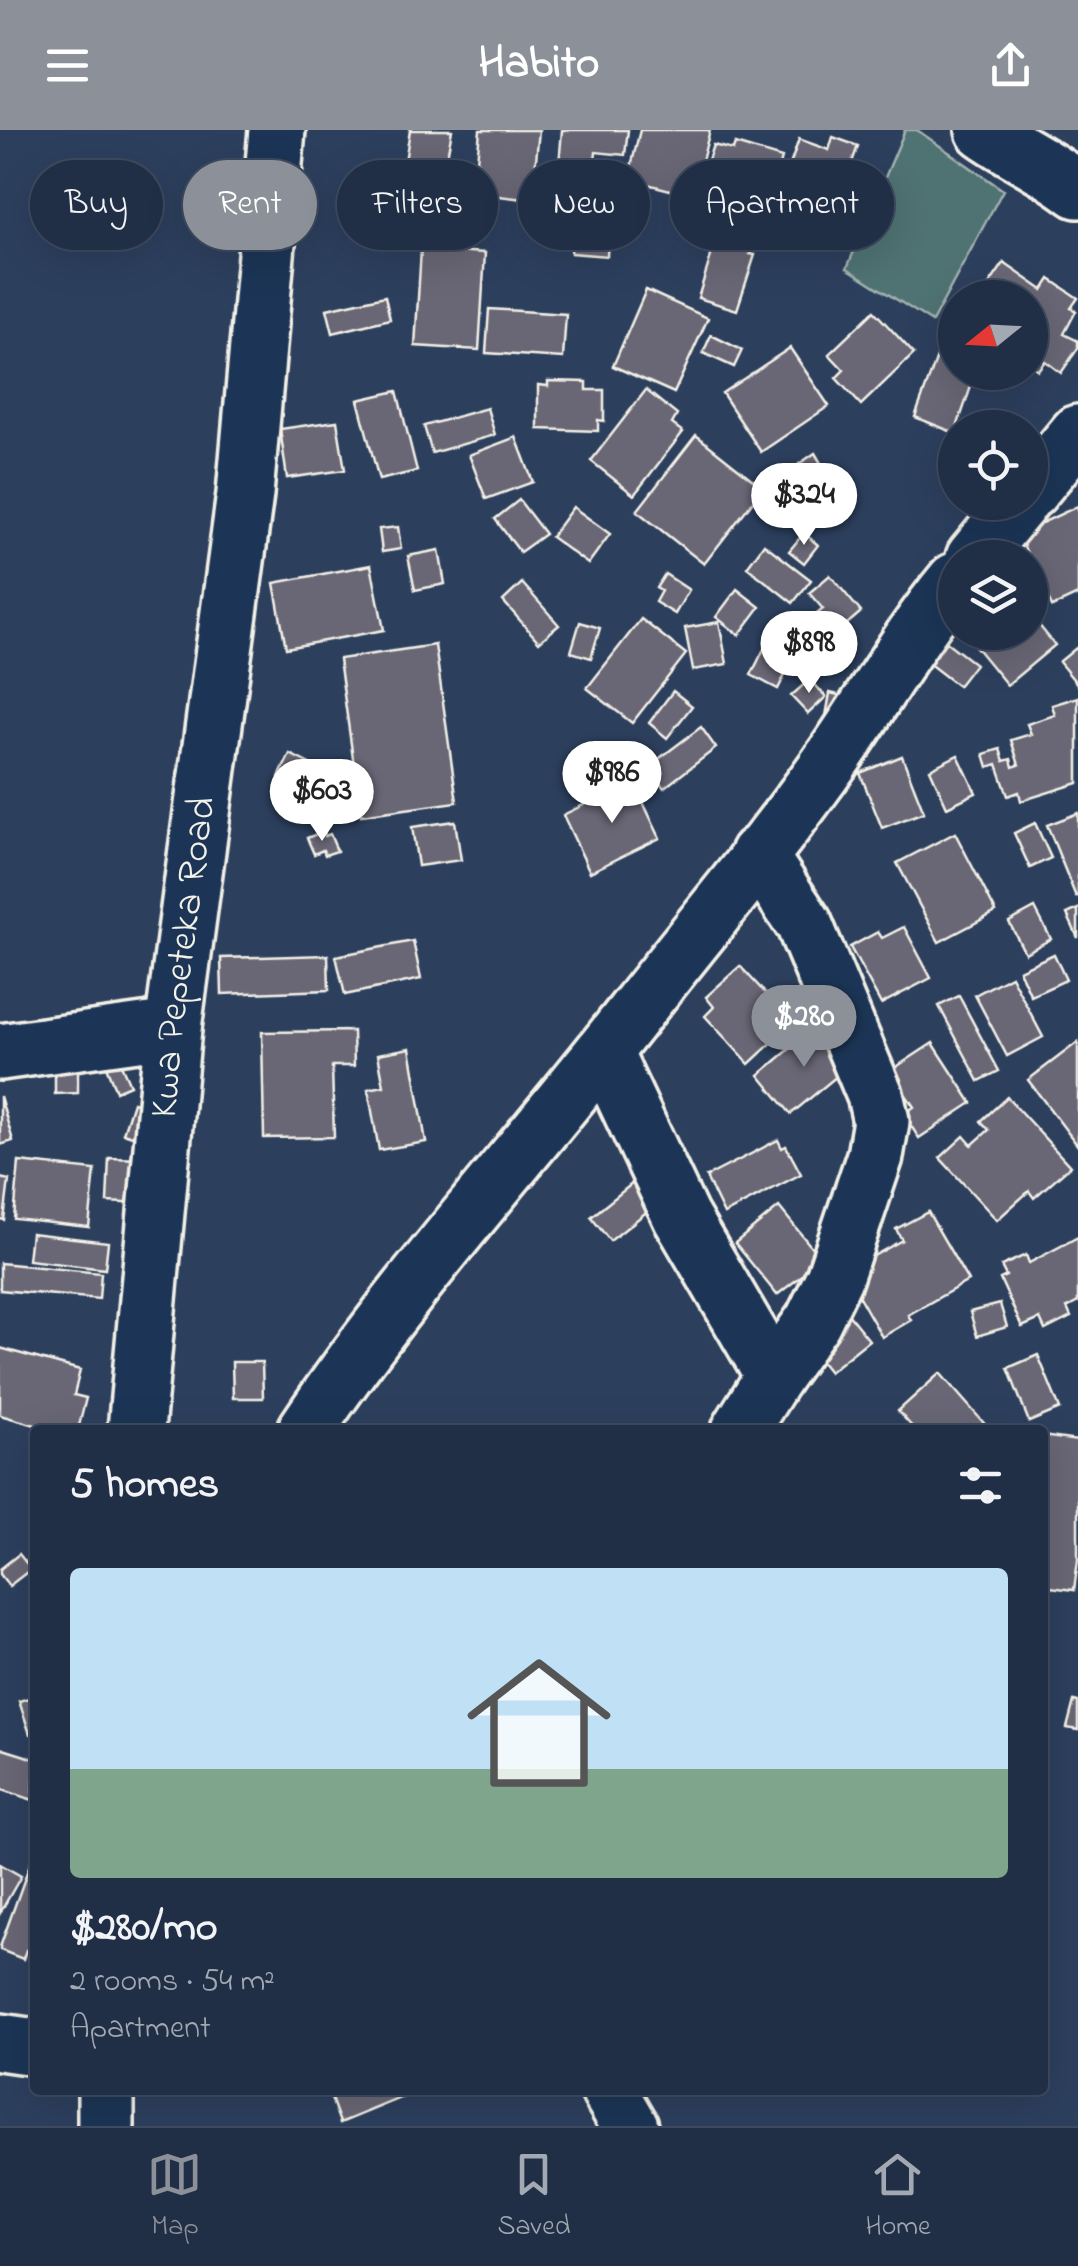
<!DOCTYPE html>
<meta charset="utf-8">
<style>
body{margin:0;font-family:"Indie Flower",sans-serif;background:#2d3b51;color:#f1f3f6;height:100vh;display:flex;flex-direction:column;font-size:38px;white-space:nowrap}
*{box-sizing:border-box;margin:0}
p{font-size:32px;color:#a2a9b3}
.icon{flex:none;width:55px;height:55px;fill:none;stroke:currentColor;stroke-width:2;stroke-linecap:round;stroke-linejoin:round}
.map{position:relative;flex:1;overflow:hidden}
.panel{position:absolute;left:30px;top:1295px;width:1018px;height:670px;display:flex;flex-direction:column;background:#212f46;border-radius:10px;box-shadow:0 10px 40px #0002,0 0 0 2px #3e4a5f}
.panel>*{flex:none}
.top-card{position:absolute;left:30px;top:30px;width:1020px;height:90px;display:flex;gap:20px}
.needle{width:65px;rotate:252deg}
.controls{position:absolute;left:938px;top:150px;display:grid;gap:20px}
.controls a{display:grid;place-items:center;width:110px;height:110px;border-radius:50%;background:#212f46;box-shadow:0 10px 40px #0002,0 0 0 2px #3e4a5f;font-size:50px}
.price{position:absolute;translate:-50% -85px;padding:0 22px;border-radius:35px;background:#fff;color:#222;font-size:32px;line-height:65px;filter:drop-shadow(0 2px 5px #0008)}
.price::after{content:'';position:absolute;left:50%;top:60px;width:30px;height:22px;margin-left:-15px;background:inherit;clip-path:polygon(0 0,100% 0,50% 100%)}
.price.active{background:#8c9099;color:#fff}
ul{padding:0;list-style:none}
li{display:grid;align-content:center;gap:20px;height:530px;padding:0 40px}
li+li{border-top:2px solid #3e4a5f}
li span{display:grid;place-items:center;height:310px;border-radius:10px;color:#555}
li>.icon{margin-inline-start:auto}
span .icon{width:180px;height:180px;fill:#fffc;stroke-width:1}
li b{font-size:42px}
h2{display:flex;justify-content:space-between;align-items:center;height:120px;padding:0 40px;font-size:42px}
.tag{padding:0 35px;border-radius:45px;background:#212f46;box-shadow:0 10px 40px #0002,0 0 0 2px #3e4a5f;font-size:35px;line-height:90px}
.tag.active{background:#8c9099;color:#fff}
header{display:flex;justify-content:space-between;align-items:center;height:130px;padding:0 40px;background:#8c9099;color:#fff;font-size:45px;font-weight:700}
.tab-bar{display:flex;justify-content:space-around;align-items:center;height:140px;border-top:2px solid #3e4a5f;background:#212f46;font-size:28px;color:#a2a9b3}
.tab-bar a{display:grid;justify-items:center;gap:5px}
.tab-bar .active{color:#8c9099}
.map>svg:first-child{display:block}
.green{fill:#507273;stroke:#a2b2ae;stroke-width:2.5}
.building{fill:#696674;stroke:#f4f1e8;stroke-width:2.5}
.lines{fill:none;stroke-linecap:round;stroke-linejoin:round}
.minor-casing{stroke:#f4f1e8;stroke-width:62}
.minor{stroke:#1d3557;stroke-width:55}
.labels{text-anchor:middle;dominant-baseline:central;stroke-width:8;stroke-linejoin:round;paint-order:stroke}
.street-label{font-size:40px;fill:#f4f1e8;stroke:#1d3557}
</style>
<header><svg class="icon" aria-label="menu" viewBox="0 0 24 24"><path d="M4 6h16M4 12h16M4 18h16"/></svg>Habito<svg class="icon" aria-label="share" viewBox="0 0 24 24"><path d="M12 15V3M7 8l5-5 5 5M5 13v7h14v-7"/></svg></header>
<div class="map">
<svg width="1078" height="1996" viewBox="0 0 1078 1996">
<rect width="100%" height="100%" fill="#2c3f5d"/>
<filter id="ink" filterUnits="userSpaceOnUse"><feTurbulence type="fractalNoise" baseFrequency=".01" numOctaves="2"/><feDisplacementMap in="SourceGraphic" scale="20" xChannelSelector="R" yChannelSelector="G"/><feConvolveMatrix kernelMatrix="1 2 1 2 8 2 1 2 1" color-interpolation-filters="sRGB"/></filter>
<g filter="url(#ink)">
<path class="green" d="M905 0H917L1003 60 932 192 847 138Z"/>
<g class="building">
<path d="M410 0H452L439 69 431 67 423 108 389 101 394 71 374 67 380 34 404 38Z"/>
<path d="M480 0H539L532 70 474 63Z"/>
<path d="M562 0H628L625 25 596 22 594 39 559 35Z"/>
<path d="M640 0H710L700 39 727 46 720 73 628 49Z"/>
<path d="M833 7 858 16 840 65 858 71 848 99 818 88 821 78 780 64 799 9 829 20Z"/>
<path d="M735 14 782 28 767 79 733 69 741 41 708 30 713 15 733 20Z"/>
<path d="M574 72 610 74 607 126 571 123Z"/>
<path d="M736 79 762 88 750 124 755 125 737 180 698 168 724 84 734 87Z"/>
<path d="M421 119 485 123 479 220 415 216Z"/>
<path d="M1004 133 1043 160 1050 149 1078 168 1071 178 1076 181 1064 204 1078 211V218L1061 243 1045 231 1038 240 1030 234V168H980Z"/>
<path d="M646 160 708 188 674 263 613 236Z"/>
<path d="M385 166 390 189 333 203 327 179Z"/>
<path d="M489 179 566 184 563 228 486 223Z"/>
<path d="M874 181 914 224 861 275 836 248 844 240 829 224Z"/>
<path d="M711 205 742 220 734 237 703 223Z"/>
<path d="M941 216 955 221V242H976L955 303 915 287Z"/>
<path d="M790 218 829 276 761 322 722 263Z"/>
<path d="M548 251 587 252V260H604V291L598 290V301L538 299V255L548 256Z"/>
<path d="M646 260 677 285 672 294 683 302 634 365 591 331Z"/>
<path d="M397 261 417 341 379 350 358 270Z"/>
<path d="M487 278 495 305 432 323 424 296Z"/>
<path d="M337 291 345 340 287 348 280 299Z"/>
<path d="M696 305 763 358 704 434 637 381Z"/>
<path d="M516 307 533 352 486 369 469 325Z"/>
<path d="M815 323 822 335 806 346 799 334Z"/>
<path d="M519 370 545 404 520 422 495 389Z"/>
<path d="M1078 376V465L1052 477 1018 404Z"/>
<path d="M573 377 610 404 588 434 551 407Z"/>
<path d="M398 397 401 419 382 422 379 399Z"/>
<path d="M804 403 818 415 804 433 789 421Z"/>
<path d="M764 414 811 450 793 473 747 437Z"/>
<path d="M439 420 445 454 415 460 408 426Z"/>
<path d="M371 435 384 500 286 518 274 453Z"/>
<path d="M665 444 689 460 675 484 655 472 661 461 656 458Z"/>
<path d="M830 445 861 482 839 501 831 491 826 495 817 484 823 479 809 463Z"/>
<path d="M522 453 559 495 539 512 503 471Z"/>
<path d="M737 459 760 477 739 505 716 487Z"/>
<path d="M1030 484 1055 515 1007 555 967 506 971 502H1030Z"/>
<path d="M641 489 686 524 632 593 587 558Z"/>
<path d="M580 492 600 498 591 528 571 522Z"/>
<path d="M719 492 727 534 693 540 685 498Z"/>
<path d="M940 507 975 534 958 556 923 529Z"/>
<path d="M435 515 457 672 361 685 339 529Z"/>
<path d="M1076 518 1078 521V555L1059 532Z"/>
<path d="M764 519 791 533 778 559 751 545Z"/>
<path d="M810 549 826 567 808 584 791 566Z"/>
<path d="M673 561 692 576 667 608 649 593Z"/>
<path d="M830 563 843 566 825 592Z"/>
<path d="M1078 567V653L1021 671 1019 662 1008 666 997 634 988 637 984 624 1000 619 1004 631 1011 629 1013 637 1019 635 1011 610 1031 604 1027 594 1055 585 1052 575Z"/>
<path d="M701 597 716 618 664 658 648 637Z"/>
<path d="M290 624 349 654 339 676 279 647Z"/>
<path d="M958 625 976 663 947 677 930 639Z"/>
<path d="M902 626 924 682 882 698 860 643Z"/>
<path d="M633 651 660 708 590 742 563 685Z"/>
<path d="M1078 683V766L1076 767 1047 695Z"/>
<path d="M455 691 461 730 418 736 412 697Z"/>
<path d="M1035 693 1051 728 1030 738 1014 703Z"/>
<path d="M324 701 325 706 330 704 337 721 325 725 323 720 314 724 307 708Z"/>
<path d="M955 703 996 782 939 812 897 733Z"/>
<path d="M1035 778 1051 809 1025 823 1009 792Z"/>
<path d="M1078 779V808L1067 784Z"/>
<path d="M904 797 931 848 881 874 850 817 878 802 882 808Z"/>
<path d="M413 811 421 849 345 865 336 826Z"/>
<path d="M1054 824 1066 850 1031 866 1019 840Z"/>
<path d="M328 825 329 860 222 864 221 828Z"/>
<path d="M740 836 793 893 749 934 705 886 714 877 706 867Z"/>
<path d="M1011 846 1043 907 1007 926 975 865Z"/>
<path d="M959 866 999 941 979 951 939 876Z"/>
<path d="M816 897 849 936 791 984 759 945Z"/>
<path d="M353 901 354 936H332L334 1007 264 1008 262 902Z"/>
<path d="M1078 912V1016L1028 950Z"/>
<path d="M933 913 972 973 919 1008 903 984 914 977 890 941Z"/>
<path d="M410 918 426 1012 379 1020 368 959 384 956 378 924Z"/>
<path d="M116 923 130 955 116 961 103 929Z"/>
<path d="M55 926H78V963L55 964Z"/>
<path d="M0 966 13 1011 0 1015Z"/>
<path d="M1007 967 1070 1036 1034 1068 1029 1061 997 1090 940 1028 964 1006 972 1015 989 1000 981 991Z"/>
<path d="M133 972 150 977 141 1009 123 1003Z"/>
<path d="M778 1010 782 1018 786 1016 801 1044 724 1084 706 1047Z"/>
<path d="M109 1028 144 1029 142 1074 107 1072Z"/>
<path d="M19 1032 95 1040 89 1097 14 1089Z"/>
<path d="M0 1048 9 1050 4 1090 0 1089Z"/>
<path d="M639 1048 659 1072 610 1111 591 1087Z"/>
<path d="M779 1077 822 1130 777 1165 735 1113Z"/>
<path d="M928 1082 968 1151 908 1185 911 1190 882 1207 845 1142 902 1110 896 1099Z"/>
<path d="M31 1103 108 1112 105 1139 28 1130Z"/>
<path d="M1078 1107V1172L1067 1178 1071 1187 1045 1200 1040 1189 1022 1197 1000 1149 1006 1146 1001 1136 1026 1125 1029 1133Z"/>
<path d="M0 1133 101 1143 99 1169 0 1160Z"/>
<path d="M1000 1174 1007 1197 977 1206 970 1182Z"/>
<path d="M844 1179 869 1210 829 1242 804 1211Z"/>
<path d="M0 1218 80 1240 74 1265 86 1268 78 1300H53L0 1285Z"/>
<path d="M1038 1225 1060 1279 1029 1292 1008 1238Z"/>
<path d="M232 1232H262L263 1268H233Z"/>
<path d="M940 1243 990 1300H915L898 1281Z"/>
<path d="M1042 1306 1078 1311V1430L1074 1460 1042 1456Z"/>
<path d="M19 1424 31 1439 9 1456 0 1444V1439Z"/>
<path d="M35 1566V1603L30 1604 19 1571Z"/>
<path d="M1074 1571 1078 1572V1600L1067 1598Z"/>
<path d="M0 1618 35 1629 33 1670 0 1659Z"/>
<path d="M35 1720V1823L26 1820 23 1829 0 1820V1817Z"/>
<path d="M0 1734 21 1746 0 1783Z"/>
<path d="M328 1960H412L413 1963 340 1993Z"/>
</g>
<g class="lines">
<g class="minor-casing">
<g id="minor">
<path d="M984 0C1015 22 1049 37 1078 60"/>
<path d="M1030 361 1078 303"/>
<path d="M974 428 1020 372"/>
<path d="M758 724 804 794 875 965 881 991 875 1026 834 1148 813 1191 774 1246"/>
<path d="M0 922 173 898"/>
<path d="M604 923 681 1087 774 1246 740 1300"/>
<path id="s1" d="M136 1300 173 898 245 364 277 0"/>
<path d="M306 1300C406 1151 529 1019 639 877 704 794 774 712 835 625 875 568 910 505 955 451"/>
<path d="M0 1912 35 1917"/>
<path d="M106 1960V1996"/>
<path d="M609 1960 630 1996"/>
</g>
</g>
<use href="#minor" class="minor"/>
</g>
</g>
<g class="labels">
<g class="street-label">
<text stroke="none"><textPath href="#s1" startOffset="475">Kwa Pepeteka Road</textPath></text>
</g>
</g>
</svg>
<div class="controls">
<a><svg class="needle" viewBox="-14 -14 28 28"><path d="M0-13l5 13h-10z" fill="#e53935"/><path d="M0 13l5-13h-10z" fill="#a2a9b3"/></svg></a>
<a><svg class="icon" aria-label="locate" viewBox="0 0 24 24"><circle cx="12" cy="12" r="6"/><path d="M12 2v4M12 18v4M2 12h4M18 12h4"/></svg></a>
<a><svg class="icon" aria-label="layers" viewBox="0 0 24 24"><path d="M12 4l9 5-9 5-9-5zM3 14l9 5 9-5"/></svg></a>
</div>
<b class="price" style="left:804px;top:418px">$324</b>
<b class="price" style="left:809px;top:566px">$898</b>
<b class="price" style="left:612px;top:696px">$986</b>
<b class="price" style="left:322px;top:714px">$603</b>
<b class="price active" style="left:804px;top:940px">$280</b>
<div class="top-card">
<a class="tag">Buy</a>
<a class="tag active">Rent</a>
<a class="tag">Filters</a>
<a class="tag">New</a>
<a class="tag">Apartment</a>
</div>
<section class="panel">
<h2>5 homes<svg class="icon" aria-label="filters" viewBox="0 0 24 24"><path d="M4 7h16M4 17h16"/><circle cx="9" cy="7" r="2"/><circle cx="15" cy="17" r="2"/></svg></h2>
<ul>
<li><span style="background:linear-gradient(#bfe0f5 65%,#7fa58c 0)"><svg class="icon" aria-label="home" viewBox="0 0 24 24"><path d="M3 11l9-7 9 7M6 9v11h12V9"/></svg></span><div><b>$280/mo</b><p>2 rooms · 54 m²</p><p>Apartment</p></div></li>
</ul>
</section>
</div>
<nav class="tab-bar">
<a class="active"><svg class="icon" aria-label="map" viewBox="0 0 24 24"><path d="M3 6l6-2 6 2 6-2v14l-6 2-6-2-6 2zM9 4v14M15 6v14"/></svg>Map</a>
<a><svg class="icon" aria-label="saved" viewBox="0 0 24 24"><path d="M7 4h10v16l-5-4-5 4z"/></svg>Saved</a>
<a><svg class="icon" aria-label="home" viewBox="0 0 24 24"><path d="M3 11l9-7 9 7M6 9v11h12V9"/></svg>Home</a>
</nav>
